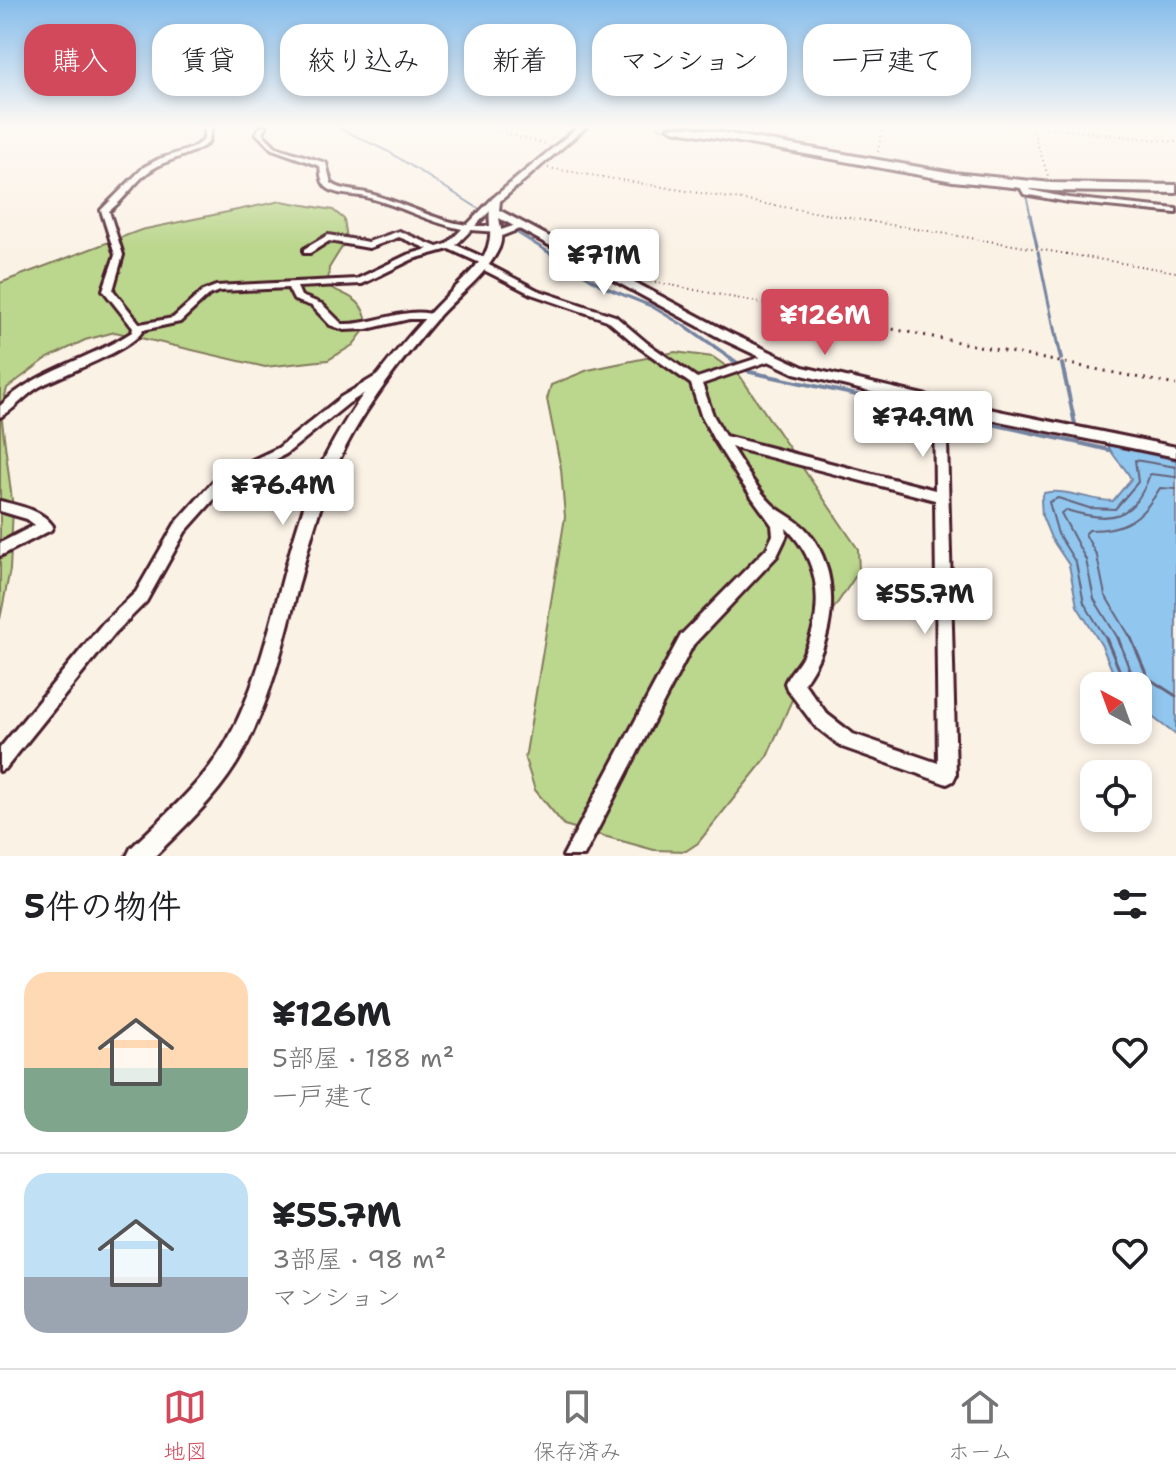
<!DOCTYPE html>
<html lang="ja">
<meta charset="utf-8">
<style>
body{margin:0;font-family:"Shantell Sans","Klee One",sans-serif;background:#f6f6f6;color:#202124;height:100vh;display:flex;flex-direction:column;font-size:30px;white-space:nowrap}
*{box-sizing:border-box;margin:0}
p{font-size:26px;color:#757577}
.icon{flex:none;width:44px;height:44px;fill:none;stroke:currentColor;stroke-width:2;stroke-linecap:round;stroke-linejoin:round}
.map{position:relative;height:856px;overflow:hidden}
.drawer{display:flex;flex-direction:column;background:#fff;flex:1}
.drawer>*{flex:none}
.hud{position:absolute;left:24px;top:24px;width:1128px;height:72px;display:flex;gap:16px}
.needle{width:52px;rotate:319deg}
.controls{position:absolute;left:1080px;top:672px;display:grid;gap:16px}
.controls a{display:grid;place-items:center;width:72px;height:72px;border-radius:16px;background:#fff;box-shadow:0 4px 12px #0003;font-size:40px}
.price{position:absolute;translate:-50% -68px;padding:0 18px;border-radius:8px;background:#fff;color:#222;font-size:26px;line-height:52px;filter:drop-shadow(0 2px 4px #0008)}
.price::after{content:'';position:absolute;left:50%;top:48px;width:24px;height:18px;margin-left:-12px;background:inherit;clip-path:polygon(0 0,100% 0,50% 100%)}
.price.current{background:#d1495b;color:#fff}
ul{padding:0;list-style:none}
li{display:flex;align-items:center;gap:24px;height:200px;padding:0 24px}
li+li{border-top:2px solid #e0e0e0}
li span{display:grid;place-items:center;flex:none;width:224px;height:160px;border-radius:24px;color:#555}
li>.icon{margin-inline-start:auto}
span .icon{width:96px;height:96px;fill:#fffc;stroke-width:1}
li b{font-size:34px}
h2{display:flex;justify-content:space-between;align-items:center;height:96px;padding:0 24px;font-size:34px}
.chip{padding:0 28px;border-radius:24px;background:#fff;box-shadow:0 4px 12px #0003;font-size:28px;line-height:72px}
.chip.current{background:#d1495b;color:#fff}
.dock{display:flex;justify-content:space-around;align-items:center;height:112px;border-top:2px solid #e0e0e0;background:#fff;font-size:22px;color:#757577}
.dock a{display:grid;justify-items:center;gap:4px}
.dock .current{color:#d1495b}
.map>svg:first-child{display:block}
.green{fill:#bbd68d;stroke:#827a5c;stroke-width:2}
.water{fill:#91c7ef;stroke:#7584a1;stroke-width:2}
.lines{fill:none;stroke-linecap:round;stroke-linejoin:round}
.shore-far1{stroke:#666279;stroke-width:2}
.shore{stroke:#666279;stroke-width:3}
.stream-far2{stroke:#7584a1;stroke-width:2}
.stream-far1{stroke:#7584a1;stroke-width:3}
.stream{stroke:#7584a1;stroke-width:4}
.minor-casing{stroke:#4a1f2b;stroke-width:6}
.tertiary-casing{stroke:#4a1f2b;stroke-width:6}
.trunk-casing{stroke:#4a1f2b;stroke-width:6}
.path-far1{stroke:#4a1f2b;stroke-width:2;stroke-dasharray:1 4;stroke-linecap:butt}
.path{stroke:#4a1f2b;stroke-width:3;stroke-dasharray:2 6;stroke-linecap:butt}
.minor{fill:#fdfcf7;fill-rule:evenodd}
.tertiary{fill:#fdfcf7;fill-rule:evenodd}
.trunk{fill:#fdfcf7;fill-rule:evenodd}
</style>
<div class="map">
<svg width="1176" height="856" viewBox="0 0 1176 856">
<rect width="100%" height="100%" fill="#fbf2e6"/>
<filter id="ink" filterUnits="userSpaceOnUse"><feTurbulence type="fractalNoise" baseFrequency=".0125" numOctaves="2"/><feDisplacementMap in="SourceGraphic" scale="16" xChannelSelector="R" yChannelSelector="G"/><feConvolveMatrix kernelMatrix="1 2 1 2 8 2 1 2 1" color-interpolation-filters="sRGB"/></filter>
<g filter="url(#ink)">
<g class="green">
<path d="M281 201 333 210 344 219 347 239 329 268 328 286C349 298 362 296 368 325L353 345 328 360 265 367 115 332 85 340 46 359 7 388 1 413 13 508 10 570 0 619V283L141 230Z"/>
<path d="M675 352 713 357 740 376 858 549 859 571 828 617 767 757 698 843 686 851 654 850 564 825 535 790 525 759 565 517 561 469 547 399 551 385 588 370Z"/>
</g>
<path class="water" d="M1108 445 1176 460V735L1138 706V686H1120L1117 682 1102 646 1077 606 1069 565 1051 538 1042 516 1041 500 1044 493C1068 488 1089 501 1113 501L1131 479C1125 465 1113 459 1108 445Z"/>
<g class="lines">
<g class="shore-far1">
<path d="M1107 640 1084 603 1076 563 1058 534 1049 502 1058 498 1089 508 1115 509 1138 482 1135 460 1176 467"/>
<path d="M1119 640 1094 599 1086 560 1061 513 1066 510C1110 523 1134 521 1150 474L1176 477"/>
<path d="M1132 640 1105 595 1097 556 1085 534 1089 530C1125 530 1142 519 1160 488L1176 489"/>
</g>
<g class="shore">
<path d="M1106 638 1126 686"/>
<path d="M1118 638 1136 686"/>
<path d="M1131 638 1148 678 1176 696"/>
</g>
<g class="stream-far2">
<path d="M337 127 389 152 492 217"/>
<path d="M657 127 676 130"/>
<path d="M697 127 864 157"/>
<path d="M862 164 904 172"/>
<path d="M940 171 963 174"/>
<path d="M1039 182 1066 183"/>
<path d="M980 184 1016 188 1026 195 1031 217"/>
<path d="M1131 184H1176"/>
</g>
<g class="stream-far1">
<path d="M489 215 604 287 651 306 688 328"/>
<path d="M1030 215 1037 247"/>
<path d="M1038 252 1054 328"/>
</g>
<g class="stream">
<path d="M685 326 750 372 1079 443"/>
<path d="M1054 326 1061 359"/>
<path d="M1062 364 1075 424"/>
<path d="M1078 440 1079 443 1109 450"/>
</g>
<g class="minor-casing">
<g id="minor">
<path d="M206 127H212L208 143C192 155 173 157 156 167 137 177 127 198 109 211L123 255 113 290 140 324 173 318 203 291 216 286 357 279 407 255 428 249 399 237 369 248 329 241 310 253H304V249L328 235 368 242 399 231 437 247 447 244 462 229C428 222 399 205 366 197 354 194 339 196 329 189 321 184 321 175 320 166L272 149 256 133 260 127H266L262 133 276 147 326 163 331 183C343 192 359 190 374 195 405 204 434 220 467 225L493 198H499V202L475 226H498L501 227V230L519 224H522V228L499 237 495 234 498 232 471 230 456 245 487 259 488 261 485 263 537 290 615 316 647 343 697 378 764 356H772L773 358 772 360 702 384 713 415 725 436 935 490 934 404 940 400 944 401 946 404 956 775 953 781 947 784 842 747 815 726 787 689 785 683C789 673 797 666 802 657 825 614 822 562 786 528L787 535 777 556 693 645 584 856H563L681 635 767 548 773 535 772 525 739 479 713 438 701 415 691 384 639 347 607 320 531 294 478 267 476 265 480 263 449 249 413 259 362 284 297 287 301 296 322 304 342 324C372 326 413 303 438 317L437 319H409L367 329 344 330 330 325 312 306 294 300 288 288 220 291 209 295 180 322 143 330C133 350 62 374 39 387 25 395 13 411 0 417V406C37 369 90 360 132 332L133 328 103 290 115 255 101 210 144 167 159 159 190 149 203 141ZM731 447 935 500 938 763 853 734 827 714 804 683C835 641 843 576 809 533 797 518 781 514 771 503 755 487 743 465 731 447Z"/>
<path d="M1020 183H1026L1030 190 1068 198 1176 209V213L1068 202 1024 194 1019 185Z"/>
<path d="M383 372 389 376 387 379 349 403 286 454 227 485 185 532 146 602 115 633 6 768 0 771V748L103 623 136 592 175 524 217 477 278 448 341 397Z"/>
<path d="M0 501C19 506 41 509 53 526L51 530 0 556V543L35 525 27 519 0 511Z"/>
</g>
</g>
<g class="tertiary-casing">
<path id="tertiary" d="M578 127H586L500 201 499 210 730 333 803 367 940 399 1176 447V457L940 409 794 373 722 339 499 218C501 229 503 238 499 248 486 276 459 294 439 316 410 350 382 385 359 423 296 525 298 650 242 754 221 793 186 825 155 856H127L131 848C165 815 205 781 228 739 276 651 280 546 325 457 352 404 390 357 429 314 447 294 468 278 484 256 497 232 484 219 493 198Z"/>
</g>
<g class="trunk-casing">
<path id="trunk" d="M668 127H690L953 173 1052 183 1176 185V193L1052 191 953 181 673 130Z"/>
</g>
<g class="path-far1">
<path d="M481 127 547 144"/>
<path d="M1032 127 1048 176"/>
<path d="M1041 127 1176 142"/>
<path d="M878 152 882 127"/>
<path d="M548 168 1176 272"/>
<path d="M650 281 888 328"/>
</g>
<path class="path" d="M877 326 1176 385"/>
<use href="#minor" class="minor"/>
<use href="#tertiary" class="tertiary"/>
<use href="#trunk" class="trunk"/>
</g>
</g>
<linearGradient id="sky" x2="0" y2="1"><stop stop-color="#85bceb"/><stop offset="0.51" stop-color="#fdf9f4"/><stop offset="1" stop-color="#fdf9f4" stop-opacity="0"/></linearGradient>
<rect width="1176" height="247" fill="url(#sky)"/>
</svg>
<div class="controls">
<a><svg class="needle" viewBox="-14 -14 28 28"><path d="M0-13l5 13h-10z" fill="#e53935"/><path d="M0 13l5-13h-10z" fill="#757577"/></svg></a>
<a><svg class="icon" aria-label="locate" viewBox="0 0 24 24"><circle cx="12" cy="12" r="6"/><path d="M12 2v4M12 18v4M2 12h4M18 12h4"/></svg></a>
</div>
<b class="price" style="left:604px;top:297px">¥71M</b>
<b class="price current" style="left:825px;top:357px">¥126M</b>
<b class="price" style="left:923px;top:459px">¥74.9M</b>
<b class="price" style="left:283px;top:527px">¥76.4M</b>
<b class="price" style="left:925px;top:636px">¥55.7M</b>
<div class="hud">
<a class="chip current">購入</a>
<a class="chip">賃貸</a>
<a class="chip">絞り込み</a>
<a class="chip">新着</a>
<a class="chip">マンション</a>
<a class="chip">一戸建て</a>
</div>
</div>
<section class="drawer">
<h2>5件の物件<svg class="icon" aria-label="filters" viewBox="0 0 24 24"><path d="M4 7h16M4 17h16"/><circle cx="9" cy="7" r="2"/><circle cx="15" cy="17" r="2"/></svg></h2>
<ul>
<li><span style="background:linear-gradient(#ffd9b3 60%,#7fa58c 0)"><svg class="icon" aria-label="home" viewBox="0 0 24 24"><path d="M3 11l9-7 9 7M6 9v11h12V9"/></svg></span><div><b>¥126M</b><p>5部屋 · 188 m²</p><p>一戸建て</p></div><svg class="icon" aria-label="heart" viewBox="0 0 24 24"><path d="M12 20l-8-8c-3-5 5-10 8-4 3-6 11-1 8 4z"/></svg></li>
<li><span style="background:linear-gradient(#bfe0f5 65%,#9aa5b1 0)"><svg class="icon" aria-label="home" viewBox="0 0 24 24"><path d="M3 11l9-7 9 7M6 9v11h12V9"/></svg></span><div><b>¥55.7M</b><p>3部屋 · 98 m²</p><p>マンション</p></div><svg class="icon" aria-label="heart" viewBox="0 0 24 24"><path d="M12 20l-8-8c-3-5 5-10 8-4 3-6 11-1 8 4z"/></svg></li>
</ul>
</section>
<nav class="dock">
<a class="current"><svg class="icon" aria-label="map" viewBox="0 0 24 24"><path d="M3 6l6-2 6 2 6-2v14l-6 2-6-2-6 2zM9 4v14M15 6v14"/></svg>地図</a>
<a><svg class="icon" aria-label="saved" viewBox="0 0 24 24"><path d="M7 4h10v16l-5-4-5 4z"/></svg>保存済み</a>
<a><svg class="icon" aria-label="home" viewBox="0 0 24 24"><path d="M3 11l9-7 9 7M6 9v11h12V9"/></svg>ホーム</a>
</nav>
